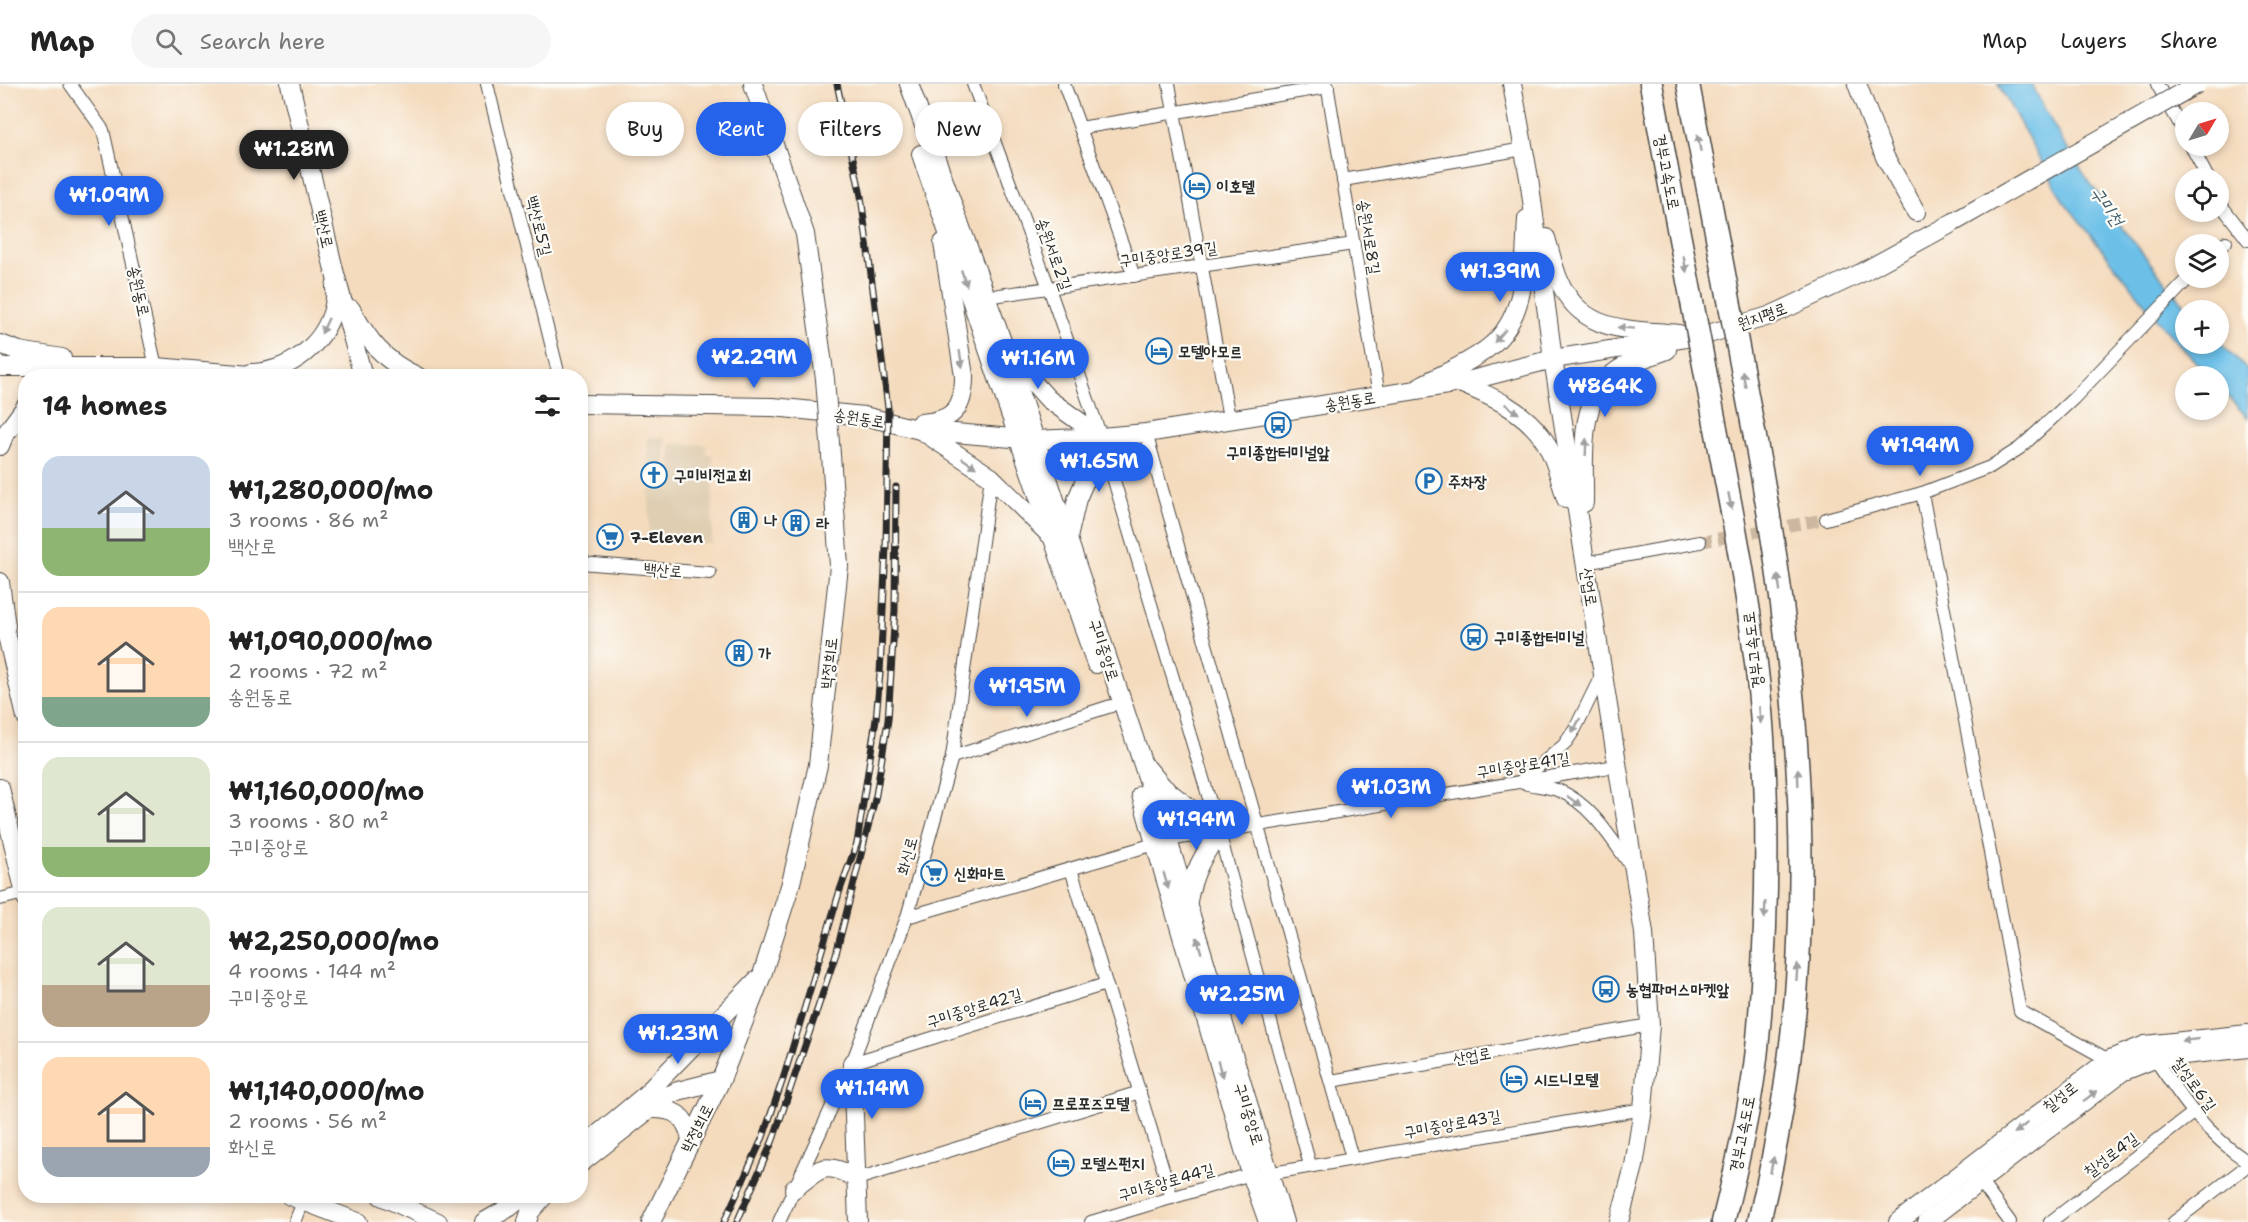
<!DOCTYPE html>
<meta charset="utf-8">
<style>
body{margin:0;font-family:"Shantell Sans","Poor Story",sans-serif;background:#f6f6f6;color:#222;height:100vh;display:flex;flex-direction:column;font-size:22px;white-space:nowrap}
*{box-sizing:border-box;margin:0}
p{font-size:20px;color:#767676}
.icon{flex:none;width:33px;height:33px;fill:none;stroke:currentColor;stroke-width:2;stroke-linecap:round;stroke-linejoin:round}
.map{position:relative;flex:1;overflow:hidden}
.details{position:absolute;left:18px;top:285px;width:570px;height:834px;display:flex;flex-direction:column;background:#fff;border-radius:24px;box-shadow:0 3px 9px #0003}
.details>*{flex:none}
.hud{position:absolute;left:606px;top:18px;width:570px;height:54px;display:flex;gap:12px}
.needle{width:39px;rotate:52deg}
.buttons{position:absolute;left:2175px;top:18px;display:grid;gap:12px}
.buttons a{display:grid;place-items:center;width:54px;height:54px;border-radius:50%;background:#fff;box-shadow:0 3px 9px #0003;font-size:30px}
.price{position:absolute;translate:-50% -51px;padding:0 14px;border-radius:21px;background:#2563eb;color:#fff;font-size:20px;line-height:39px;filter:drop-shadow(0 2px 3px #0008)}
.price::after{content:'';position:absolute;left:50%;top:36px;width:18px;height:14px;margin-left:-9px;background:inherit;clip-path:polygon(0 0,100% 0,50% 100%)}
.price.active{background:#222;color:#fff}
ul{padding:0;list-style:none}
li{display:flex;align-items:center;gap:18px;height:150px;padding:0 24px}
li+li{border-top:2px solid #e0e0e0}
li span{display:grid;place-items:center;flex:none;width:168px;height:120px;border-radius:18px;color:#555}
li>.icon{margin-inline-start:auto}
span .icon{width:72px;height:72px;fill:#fffc;stroke-width:1}
li b{font-size:26px}
h2{display:flex;justify-content:space-between;align-items:center;height:72px;padding:0 24px;font-size:26px}
.tag{padding:0 21px;border-radius:27px;background:#fff;box-shadow:0 3px 9px #0003;font-size:21px;line-height:54px}
.tag.active{background:#2563eb;color:#fff}
header{display:flex;align-items:center;gap:36px;box-sizing:border-box;height:84px;padding:0 30px;background:#fff;border-bottom:2px solid #e0e0e0}
header strong{font-size:28px}
nav{display:flex;gap:33px;margin-inline-start:auto;font-size:21px}
.search{width:420px;height:54px;background:#f6f6f6;display:flex;align-items:center;gap:15px;box-sizing:border-box;padding:0 21px;border-radius:33px;color:#767676;font-size:22px}
.map>svg:first-child{display:block}
.built{fill:#dfceb1}
.water{fill:#6cc0e8;stroke:#4c768a;stroke-width:1.5}
.lines{fill:none;stroke-linecap:round;stroke-linejoin:round}
.street-tunnel{stroke:#ccb8a1;stroke-width:12;stroke-dasharray:12 6;stroke-linecap:butt}
.street-casing{stroke:#494541;stroke-width:14}
.secondary-casing{stroke:#494541;stroke-width:20}
.highway-casing{stroke:#494541;stroke-width:25}
.street{stroke:#fff;stroke-width:12}
.secondary{stroke:#fff;stroke-width:18}
.highway{stroke:#fff;stroke-width:22}
.rail-casing{stroke:#2b2b2b;stroke-width:7}
.rail{stroke:#fdfcf7;stroke-width:4.5;stroke-dasharray:14;stroke-linecap:butt}
.secondary-bridge-casing{stroke:#494541;stroke-width:20;stroke-linecap:butt}
.highway-bridge-casing{stroke:#494541;stroke-width:25;stroke-linecap:butt}
.secondary-bridge{stroke:#fff;stroke-width:18}
.highway-bridge{stroke:#fff;stroke-width:22}
.oneway{fill:#a0a0a0}
.labels{text-anchor:middle;dominant-baseline:central;stroke-width:4.5;stroke-linejoin:round;paint-order:stroke}
.street-label{font-size:16px;fill:#2b2b2b;stroke:#fdfcf7}
.poi-label{font-size:16px;font-weight:bold;fill:#2b2b2b;stroke:#fdfcf7;text-anchor:start}
.water-label{font-size:18px;font-style:italic;fill:#425f6d;stroke:#fdfcf7}
</style>
<header>
<strong>Map</strong>
<div class="search"><svg class="icon" aria-label="search" viewBox="0 0 24 24"><circle cx="10" cy="10" r="6"/><path d="M15 15l6 6"/></svg>Search here</div>
<nav><a>Map</a><a>Layers</a><a>Share</a></nav>
</header>
<div class="map">
<svg width="2248" height="1138" viewBox="0 0 2248 1138">
<rect width="100%" height="100%" fill="#fdfcf7"/>
<filter id="ink" filterUnits="userSpaceOnUse"><feTurbulence type="fractalNoise" baseFrequency=".0167" numOctaves="2"/><feDisplacementMap in="SourceGraphic" scale="12" xChannelSelector="R" yChannelSelector="G"/><feConvolveMatrix kernelMatrix="1 2 1 2 8 2 1 2 1" color-interpolation-filters="sRGB"/></filter>
<filter id="wash" filterUnits="userSpaceOnUse"><feTurbulence type="fractalNoise" baseFrequency=".008" numOctaves="4" result="noise"/><feDisplacementMap in="SourceGraphic" scale="24" xChannelSelector="R" yChannelSelector="G"/><feGaussianBlur stdDeviation="1.35" result="paint"/><feColorMatrix in="noise" values="0 0 0 0 0 0 0 0 0 0 0 0 0 0 0 0 0 1.4 0 .05"/><feComposite in="paint" operator="in"/></filter>
<g filter="url(#wash)">
<rect width="100%" height="100%" fill="#f4dbbe"/>
<g class="built">
<rect x="648" y="353" width="17" height="47"/>
<path d="M671 360 706 361V370L713 371 712 459H649V406H671Z"/>
</g>
<path class="water" d="M1998 0H2032C2069 79 2133 159 2189 226H2186V260H2218L2219 257 2248 287V334L2219 303 2218 292H2209L2165 245 2063 116Z"/>
</g>
<g filter="url(#ink)">
<g class="lines">
<path class="street-tunnel" d="M1700 458 1826 435"/>
<g class="street-casing">
<g id="street">
<path d="M70 0 103 46 156 283"/>
<path d="M487 0 559 292"/>
<path d="M973 0 1049 204 1101 353 1219 748 1310 1081"/>
<path d="M1064 0 1134 192"/>
<path d="M1169 0 1229 334"/>
<path d="M1327 0 1379 312"/>
<path d="M2157 0 2186 51"/>
<path d="M1080 44 1328 3"/>
<path d="M2191 62 2208 94"/>
<path d="M1343 96 1524 65"/>
<path d="M2218 117 2248 156"/>
<path d="M2218 164 2226 158"/>
<path d="M986 213 1354 160"/>
<path d="M1146 349 1352 1074"/>
<path d="M1922 409 2020 927 2114 979"/>
<path d="M1826 435 1922 409 1990 383 2020 364 2074 314 2189 194"/>
<path d="M580 479 710 489"/>
<path d="M1585 479 1700 458"/>
<path d="M952 673 1111 622"/>
<path d="M1521 697 1564 661 1575 645 1602 590"/>
<path d="M1527 700C1537 702 1550 703 1560 707 1592 721 1611 755 1631 782"/>
<path d="M1071 785 1172 1114"/>
<path d="M0 815 24 809"/>
<path d="M907 833 1168 756 1616 682"/>
<path d="M2151 969C2179 1011 2205 1050 2248 1078"/>
<path d="M852 979 1106 900"/>
<path d="M1331 997 1650 941"/>
<path d="M1267 1090 1643 1025"/>
<path d="M857 1095 1140 1008"/>
<path d="M1980 1097 2010 1138"/>
<path d="M295 1138 303 1118"/>
<path d="M779 1138 852 979 907 833 952 673 991 393"/>
<path d="M1091 1138 1251 1090"/>
<path d="M2050 1138 2193 1029"/>
<path d="M2174 1138 2248 1081"/>
</g>
</g>
<g class="secondary-casing">
<g id="secondary">
<path d="M290 0 334 186 363 292"/>
<path d="M753 0 805 150 825 295"/>
<path d="M909 0 1006 268 1168 756 1284 1138"/>
<path d="M1512 0 1529 94 1553 275 1644 849 1650 941 1643 1025 1634 1082 1619 1138"/>
<path d="M1857 0 1885 73 1916 128"/>
<path d="M921 70 1096 580"/>
<path d="M1546 154C1550 167 1553 181 1558 194 1580 250 1629 245 1679 250"/>
<path d="M351 225C368 256 384 278 417 292"/>
<path d="M0 260 19 267 62 274"/>
<path d="M1013 276 1048 315 1101 353"/>
<path d="M0 283H156L263 292"/>
<path d="M251 289C295 289 339 249 335 202"/>
<path d="M1460 299C1490 312 1522 325 1542 353 1554 370 1560 395 1566 415"/>
<path d="M1422 301C1444 289 1468 280 1488 264 1528 233 1524 181 1527 135"/>
<path d="M580 320 773 323 864 332 920 346 1035 356 1101 353 1146 349 1460 299 1553 275 1705 251 1769 232 1791 222 1861 189 1954 138"/>
<path d="M920 339C954 337 964 324 964 292L943 159"/>
<path d="M922 347 991 393 1049 450"/>
<path d="M0 362 4 352 26 322"/>
<path d="M1584 419C1585 377 1576 316 1615 288 1630 277 1650 273 1667 266"/>
<path d="M1068 454 1077 415 1092 380 1101 353"/>
<path d="M0 498 6 542"/>
<path d="M0 532 8 556 26 633"/>
<path d="M1147 684 1163 703 1219 748C1203 772 1193 788 1188 817"/>
<path d="M0 704 26 814"/>
<path d="M1141 711 1251 1090 1268 1138"/>
<path d="M852 979 858 1138"/>
<path d="M649 1025C674 1024 685 1030 691 1055"/>
<path d="M580 1065 643 1013 757 896"/>
<path d="M580 1080 665 1013 678 1007 721 996"/>
<path d="M794 1105C820 1084 824 1076 857 1095"/>
<path d="M290 1112 358 1138"/>
<path d="M381 1112 438 1138"/>
<path d="M484 1138 510 1123 524 1112"/>
<path d="M527 1138 530 1128 544 1112"/>
<path d="M651 1138 721 996 762 891 791 799 818 681 839 482 831 371"/>
<path d="M1898 1138 2110 975 2145 961 2248 950"/>
<path d="M1927 1138 2122 988 2157 974 2248 964"/>
</g>
</g>
<g class="highway-casing">
<g id="highway">
<path d="M1651 0 1674 123"/>
<path d="M1688 0 1710 116"/>
<path d="M1755 353C1788 527 1808 705 1798 882 1793 968 1779 1054 1759 1138"/>
<path d="M1719 360C1733 433 1747 505 1756 579 1767 666 1768 755 1765 842 1763 889 1761 936 1755 982 1748 1035 1736 1086 1723 1138"/>
</g>
</g>
<use href="#street" class="street"/>
<use href="#secondary" class="secondary"/>
<use href="#highway" class="highway"/>
<g class="rail-casing">
<g id="rail">
<path d="M724 1138 763 1053 784 992 840 806 857 759 876 635 880 590 886 463 888 324 861 112 837 0"/>
<path d="M737 1138 773 1056 836 870 876 711 888 636 895 526 896 403"/>
</g>
</g>
<use href="#rail" class="rail"/>
<g class="secondary-bridge-casing">
<g id="secondary-bridge">
<path d="M1954 138 2197 0"/>
<path d="M825 295 831 371"/>
</g>
</g>
<g class="highway-bridge-casing">
<g id="highway-bridge">
<path d="M1710 116 1755 353"/>
<path d="M1674 123 1719 360"/>
</g>
</g>
<use href="#secondary-bridge" class="secondary-bridge"/>
<use href="#highway-bridge" class="highway-bridge"/>
</g>
<defs><path id="oneway-solid" d="M-6-.8H1V-3.2L6.5 0L1 3.2V.8H-6Z" transform="scale(1.5)"/></defs>
<g class="oneway">
<use href="#oneway-solid" transform="translate(1699 59) rotate(-101)"/>
<use href="#oneway-solid" transform="translate(1685 180) rotate(79)"/>
<use href="#oneway-solid" transform="translate(964 194) rotate(71)"/>
<use href="#oneway-solid" transform="translate(325 242) rotate(115)"/>
<use href="#oneway-solid" transform="translate(1626 244) rotate(-176)"/>
<use href="#oneway-solid" transform="translate(1500 252) rotate(131)"/>
<use href="#oneway-solid" transform="translate(961 275) rotate(80)"/>
<use href="#oneway-solid" transform="translate(1744 295) rotate(-101)"/>
<use href="#oneway-solid" transform="translate(1512 325) rotate(35)"/>
<use href="#oneway-solid" transform="translate(1586 363) rotate(-88)"/>
<use href="#oneway-solid" transform="translate(969 379) rotate(34)"/>
<use href="#oneway-solid" transform="translate(1730 417) rotate(79)"/>
<use href="#oneway-solid" transform="translate(1779 499) rotate(-98)"/>
<use href="#oneway-solid" transform="translate(1760 631) rotate(85)"/>
<use href="#oneway-solid" transform="translate(1576 642) rotate(118)"/>
<use href="#oneway-solid" transform="translate(1798 693) rotate(-92)"/>
<use href="#oneway-solid" transform="translate(1574 717) rotate(35)"/>
<use href="#oneway-solid" transform="translate(1166 797) rotate(74)"/>
<use href="#oneway-solid" transform="translate(1765 826) rotate(92)"/>
<use href="#oneway-solid" transform="translate(1199 861) rotate(-106)"/>
<use href="#oneway-solid" transform="translate(1797 888) rotate(-86)"/>
<use href="#oneway-solid" transform="translate(2190 956) rotate(174)"/>
<use href="#oneway-solid" transform="translate(1220 985) rotate(74)"/>
<use href="#oneway-solid" transform="translate(2090 1012) rotate(-38)"/>
<use href="#oneway-solid" transform="translate(2021 1044) rotate(142)"/>
<use href="#oneway-solid" transform="translate(1772 1081) rotate(-78)"/>
</g>
</g>
<defs>
<g id="hotel-ring" transform="scale(1.35)"><circle r="9.5" fill="#fdfcf7" stroke="#1f6fb2" stroke-width="1.5"/><path d="M-6-4.5h1.5V1H6V5H4.5V3h-9V5H-6ZM-4 0a1.8 1.8 0 1 1 3.6 0ZM.5 0V-2.5h3Q6-2.5 6 0Z" fill="#1f6fb2"/></g>
<g id="bus-ring" transform="scale(1.35)"><circle r="9.5" fill="#fdfcf7" stroke="#1f6fb2" stroke-width="1.5"/><path d="M-5-6H5V4H4V6H2V4H-2V6H-4V4H-5ZM-3.5-4V0h7V-4ZM-3.5 1.2v1.5H-2V1.2ZM2 1.2v1.5H3.5V1.2Z" fill="#1f6fb2"/></g>
<g id="church-ring" transform="scale(1.35)"><circle r="9.5" fill="#fdfcf7" stroke="#1f6fb2" stroke-width="1.5"/><path d="M-1.2-6h2.4v3.5h3.3v2.4h-3.3V6h-2.4V-.1h-3.3v-2.4h3.3Z" fill="#1f6fb2"/></g>
<g id="parking-ring" transform="scale(1.35)"><circle r="9.5" fill="#fdfcf7" stroke="#1f6fb2" stroke-width="1.5"/><path d="M-3.5-5.5H1a3.5 3.5 0 0 1 0 7H-1V5.5H-3.5ZM-1-3.4V-.6H.8a1.4 1.4 0 0 0 0-2.8Z" fill="#1f6fb2"/></g>
<g id="building-ring" transform="scale(1.35)"><circle r="9.5" fill="#fdfcf7" stroke="#1f6fb2" stroke-width="1.5"/><path d="M-4-6H4V6H1V3H-1V6H-4ZM-2.5-4.3h1.7v1.8h-1.7ZM.8-4.3h1.7v1.8H.8ZM-2.5-1h1.7V.8h-1.7ZM.8-1h1.7V.8H.8Z" fill="#1f6fb2"/></g>
<g id="supermarket-ring" transform="scale(1.35)"><circle r="9.5" fill="#fdfcf7" stroke="#1f6fb2" stroke-width="1.5"/><path d="M-6-5.5h2.5l.6 2H6L4.5 2H-2.5L-4.4-4H-6ZM-1.5 3.2a1.3 1.3 0 1 0 .1 0ZM3 3.2a1.3 1.3 0 1 0 .1 0Z" fill="#1f6fb2"/></g>
</defs>
<g fill-rule="evenodd">
<use href="#hotel-ring" x="1197" y="102"/>
<use href="#hotel-ring" x="1159" y="267"/>
<use href="#bus-ring" x="1278" y="341"/>
<use href="#church-ring" x="654" y="391"/>
<use href="#parking-ring" x="1429" y="397"/>
<use href="#building-ring" x="744" y="436"/>
<use href="#building-ring" x="796" y="439"/>
<use href="#supermarket-ring" x="610" y="453"/>
<use href="#bus-ring" x="1474" y="553"/>
<use href="#building-ring" x="739" y="569"/>
<use href="#supermarket-ring" x="934" y="789"/>
<use href="#bus-ring" x="1606" y="905"/>
<use href="#hotel-ring" x="1514" y="995"/>
<use href="#hotel-ring" x="1033" y="1019"/>
<use href="#hotel-ring" x="1061" y="1079"/>
</g>
<g class="labels">
<g class="street-label">
<text transform="translate(1667 88) rotate(79)">경부고속도로</text>
<text transform="translate(539 142) rotate(76)">백산로5길</text>
<text transform="translate(324 145) rotate(77)">백산로</text>
<text transform="translate(1369 153) rotate(81)">송원서로8길</text>
<text transform="translate(1054 170) rotate(70)">송원서로2길</text>
<text transform="translate(1168 170) rotate(-8)">구미중앙로39길</text>
<text transform="translate(139 207) rotate(78)">송원동로</text>
<text transform="translate(1762 232) rotate(-20)">원지평로</text>
<text transform="translate(1350 317) rotate(-9)">송원동로</text>
<text transform="translate(859 334) rotate(9)">송원동로</text>
<text transform="translate(663 486) rotate(5)">백산로</text>
<text transform="translate(1589 503) rotate(81)">산업로</text>
<text transform="translate(1104 566) rotate(72)">구미중앙로</text>
<text transform="translate(1753 566) rotate(-97)">경부고속도로</text>
<text transform="translate(829 579) rotate(-84)">박정희로</text>
<text transform="translate(1523 681) rotate(-9)">구미중앙로41길</text>
<text transform="translate(907 772) rotate(-75)">화신로</text>
<text transform="translate(974 924) rotate(-17)">구미중앙로42길</text>
<text transform="translate(1472 972) rotate(-10)">산업로</text>
<text transform="translate(2194 1000) rotate(54)">칠성로6길</text>
<text transform="translate(2060 1013) rotate(-38)">칠성로</text>
<text transform="translate(1249 1030) rotate(73)">구미중앙로</text>
<text transform="translate(1452 1040) rotate(-10)">구미중앙로43길</text>
<text transform="translate(697 1044) rotate(-63)">박정희로</text>
<text transform="translate(1742 1050) rotate(-79)">경부고속도로</text>
<text transform="translate(2111 1071) rotate(-37)">칠성로4길</text>
<text transform="translate(1166 1098) rotate(-16)">구미중앙로44길</text>
</g>
<g class="poi-label">
<text x="1216" y="102">이호텔</text>
<text x="1178" y="267">모텔아모르</text>
<text x="1278" y="368" text-anchor="middle">구미종합터미널앞</text>
<text x="674" y="391">구미비전교회</text>
<text x="1448" y="397">주차장</text>
<text x="764" y="436">나</text>
<text x="816" y="439">라</text>
<text x="630" y="453">7-Eleven</text>
<text x="1494" y="553">구미종합터미널</text>
<text x="758" y="569">가</text>
<text x="954" y="789">신화마트</text>
<text x="1626" y="905">농협파머스마켓앞</text>
<text x="1534" y="995">시드니모텔</text>
<text x="1052" y="1019">프로포즈모텔</text>
<text x="1080" y="1079">모텔스펀지</text>
</g>
<g class="water-label">
<text transform="translate(2107 122) rotate(55)">구미천</text>
</g>
</g>
</svg>
<div class="buttons">
<a><svg class="needle" viewBox="-14 -14 28 28"><path d="M0-13l5 13h-10z" fill="#e53935"/><path d="M0 13l5-13h-10z" fill="#767676"/></svg></a>
<a><svg class="icon" aria-label="locate" viewBox="0 0 24 24"><circle cx="12" cy="12" r="6"/><path d="M12 2v4M12 18v4M2 12h4M18 12h4"/></svg></a>
<a><svg class="icon" aria-label="layers" viewBox="0 0 24 24"><path d="M12 4l9 5-9 5-9-5zM3 14l9 5 9-5"/></svg></a>
<a>+</a>
<a>−</a>
</div>
<b class="price active" style="left:294px;top:97px">₩1.28M</b>
<b class="price" style="left:109px;top:143px">₩1.09M</b>
<b class="price" style="left:1500px;top:219px">₩1.39M</b>
<b class="price" style="left:754px;top:305px">₩2.29M</b>
<b class="price" style="left:1038px;top:306px">₩1.16M</b>
<b class="price" style="left:1605px;top:334px">₩864K</b>
<b class="price" style="left:1920px;top:393px">₩1.94M</b>
<b class="price" style="left:1099px;top:409px">₩1.65M</b>
<b class="price" style="left:1027px;top:634px">₩1.95M</b>
<b class="price" style="left:1391px;top:735px">₩1.03M</b>
<b class="price" style="left:1196px;top:767px">₩1.94M</b>
<b class="price" style="left:1242px;top:942px">₩2.25M</b>
<b class="price" style="left:678px;top:981px">₩1.23M</b>
<b class="price" style="left:872px;top:1036px">₩1.14M</b>
<div class="hud">
<a class="tag">Buy</a>
<a class="tag active">Rent</a>
<a class="tag">Filters</a>
<a class="tag">New</a>
</div>
<section class="details">
<h2>14 homes<svg class="icon" aria-label="filters" viewBox="0 0 24 24"><path d="M4 7h16M4 17h16"/><circle cx="9" cy="7" r="2"/><circle cx="15" cy="17" r="2"/></svg></h2>
<ul>
<li><span style="background:linear-gradient(#c9d6e8 60%,#8fb573 0)"><svg class="icon" aria-label="home" viewBox="0 0 24 24"><path d="M3 11l9-7 9 7M6 9v11h12V9"/></svg></span><div><b>₩1,280,000/mo</b><p>3 rooms · 86 m²</p><p>백산로</p></div></li>
<li><span style="background:linear-gradient(#ffd9b3 75%,#7fa58c 0)"><svg class="icon" aria-label="home" viewBox="0 0 24 24"><path d="M3 11l9-7 9 7M6 9v11h12V9"/></svg></span><div><b>₩1,090,000/mo</b><p>2 rooms · 72 m²</p><p>송원동로</p></div></li>
<li><span style="background:linear-gradient(#dfe7d0 75%,#8fb573 0)"><svg class="icon" aria-label="home" viewBox="0 0 24 24"><path d="M3 11l9-7 9 7M6 9v11h12V9"/></svg></span><div><b>₩1,160,000/mo</b><p>3 rooms · 80 m²</p><p>구미중앙로</p></div></li>
<li><span style="background:linear-gradient(#dfe7d0 65%,#b9a48a 0)"><svg class="icon" aria-label="home" viewBox="0 0 24 24"><path d="M3 11l9-7 9 7M6 9v11h12V9"/></svg></span><div><b>₩2,250,000/mo</b><p>4 rooms · 144 m²</p><p>구미중앙로</p></div></li>
<li><span style="background:linear-gradient(#ffd9b3 75%,#9aa5b1 0)"><svg class="icon" aria-label="home" viewBox="0 0 24 24"><path d="M3 11l9-7 9 7M6 9v11h12V9"/></svg></span><div><b>₩1,140,000/mo</b><p>2 rooms · 56 m²</p><p>화신로</p></div></li>
</ul>
</section>
</div>
